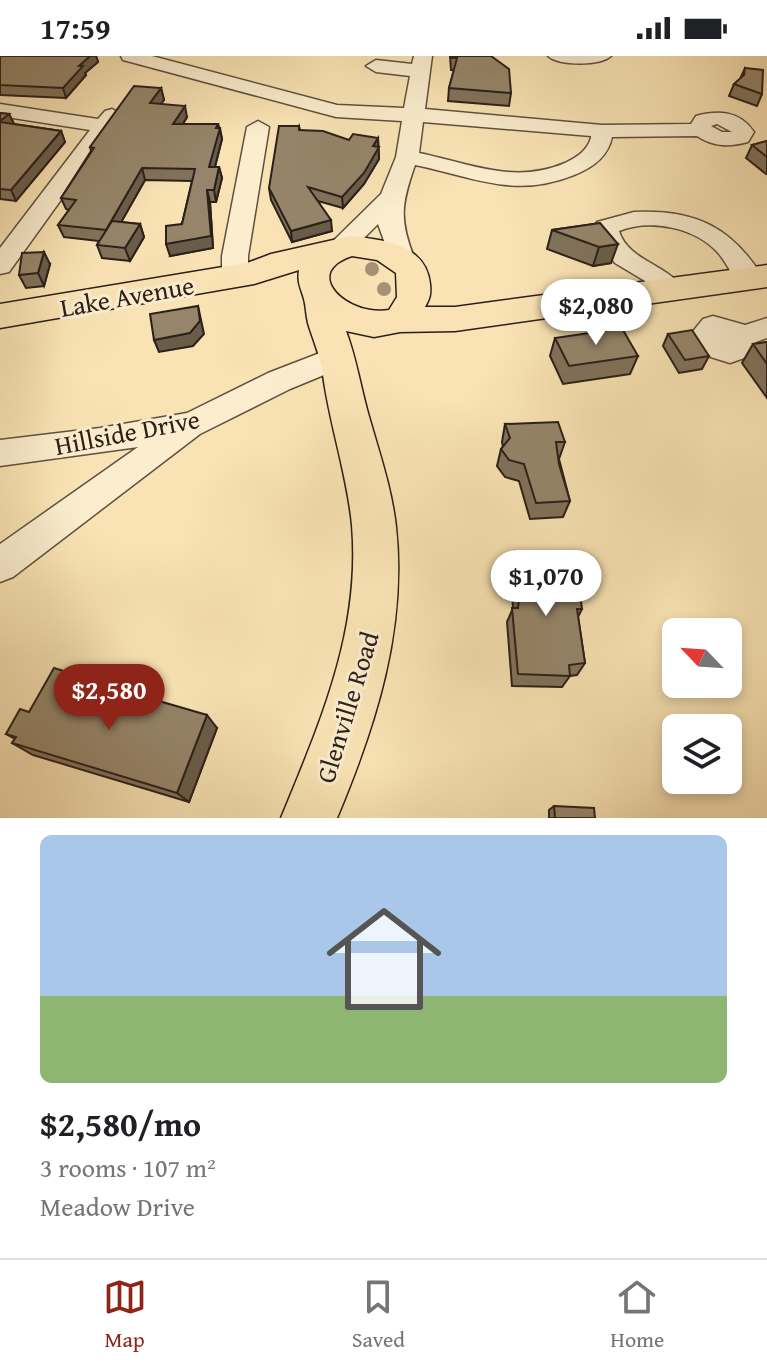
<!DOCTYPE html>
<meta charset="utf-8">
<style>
body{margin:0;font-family:"Gentium Book Plus",serif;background:#f6f6f6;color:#202124;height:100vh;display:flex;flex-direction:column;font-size:30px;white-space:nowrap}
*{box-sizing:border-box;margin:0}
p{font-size:26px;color:#757577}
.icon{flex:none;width:44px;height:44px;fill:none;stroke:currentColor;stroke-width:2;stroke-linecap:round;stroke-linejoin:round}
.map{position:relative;height:762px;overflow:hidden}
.sheet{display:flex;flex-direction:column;background:#fff;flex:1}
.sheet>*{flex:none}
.needle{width:52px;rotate:295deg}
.buttons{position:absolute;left:662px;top:562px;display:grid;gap:16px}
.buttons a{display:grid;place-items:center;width:80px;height:80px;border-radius:12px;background:#fff;box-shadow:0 4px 12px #0003;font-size:40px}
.price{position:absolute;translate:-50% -68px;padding:0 18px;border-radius:28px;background:#fff;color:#222;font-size:26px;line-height:52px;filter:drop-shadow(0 2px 4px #0008)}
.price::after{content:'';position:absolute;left:50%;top:48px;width:24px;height:18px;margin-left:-12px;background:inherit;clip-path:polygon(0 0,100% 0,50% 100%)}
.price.on{background:#8f2418;color:#fff}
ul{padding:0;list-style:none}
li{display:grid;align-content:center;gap:16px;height:424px;padding:0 40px}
li span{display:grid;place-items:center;height:248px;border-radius:12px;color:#555}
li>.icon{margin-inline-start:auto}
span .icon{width:144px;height:144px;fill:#fffc;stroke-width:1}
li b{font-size:34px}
.status{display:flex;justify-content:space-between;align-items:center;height:56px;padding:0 40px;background:#fff;direction:ltr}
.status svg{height:22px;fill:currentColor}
.tabs{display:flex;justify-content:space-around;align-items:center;height:112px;border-top:2px solid #e0e0e0;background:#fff;font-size:22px;color:#757577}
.tabs a{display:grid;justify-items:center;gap:4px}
.tabs .on{color:#8f2418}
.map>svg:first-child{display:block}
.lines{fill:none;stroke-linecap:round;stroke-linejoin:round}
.minor-casing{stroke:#5e5040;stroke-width:3}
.major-casing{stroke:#2b1f19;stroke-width:3}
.minor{fill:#fbedce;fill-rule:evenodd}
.major{fill:#f9e3b4;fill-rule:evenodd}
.tree{fill:#a49274}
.wall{fill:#81725b;stroke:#2b1f19;stroke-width:2}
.shaded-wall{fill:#695d4a;stroke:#2b1f19;stroke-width:2}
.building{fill:#96856a;stroke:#2b1f19;stroke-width:2}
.labels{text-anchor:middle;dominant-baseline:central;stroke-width:6;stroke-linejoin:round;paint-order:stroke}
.street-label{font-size:26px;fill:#2b1f19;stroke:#fbedce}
</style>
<div class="status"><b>17:59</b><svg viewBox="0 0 49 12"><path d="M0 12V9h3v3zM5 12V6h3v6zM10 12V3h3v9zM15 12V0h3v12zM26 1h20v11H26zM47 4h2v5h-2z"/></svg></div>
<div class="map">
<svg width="767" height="762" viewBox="0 0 767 762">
<rect width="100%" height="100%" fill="#f9e3b4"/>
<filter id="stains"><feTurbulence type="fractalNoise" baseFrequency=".0025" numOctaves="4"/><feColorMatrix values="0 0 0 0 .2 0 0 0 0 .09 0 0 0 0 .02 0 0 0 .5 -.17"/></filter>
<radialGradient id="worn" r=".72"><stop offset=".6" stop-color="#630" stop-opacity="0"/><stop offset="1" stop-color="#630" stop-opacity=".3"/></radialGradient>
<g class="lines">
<g class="minor-casing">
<g id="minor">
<path d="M121 0H152L337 49 404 52 410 20 376 16 366 10 376 4 412 8 414 0H432L425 53 602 69 691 68 696 60C719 54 740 55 754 76L748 86C729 91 714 91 697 80L612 81C608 101 592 112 574 119 514 143 474 121 415 109 401 149 399 164 415 204L411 210 402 212 393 210 378 168 348 198H330L326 192 381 138 396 101 402 65 336 61 123 4ZM423 66 591 80V82C587 95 577 101 565 107 514 129 469 107 419 97ZM717 68 732 76H722L711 70Z"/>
<path d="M548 0H611C601 10 558 10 548 0Z"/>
<path d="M0 48 98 63 105 55 112 53 122 59 9 216 0 218V192L90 74 0 60Z"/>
<path d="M258 65 269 71 248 200V220L244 226 235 229 226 226 222 220V200L247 71Z"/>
<path d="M634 156C695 153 732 171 764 223L760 229C755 231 747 233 742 229 733 223 727 207 719 198 697 172 651 162 619 175 628 205 668 208 684 234L681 240 671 243 661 240 645 225 615 207 597 184 594 171 597 166Z"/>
<path d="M713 260 745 269 767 262V282L756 286 750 300 730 307 701 298 690 279 703 263Z"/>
<path d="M338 290 348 293 353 301 348 309 290 333 200 378 13 521 0 526V488L138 391 0 410V384L100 372 187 357 268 317Z"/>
</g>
</g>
<g class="major-casing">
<path id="major" d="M351 180C383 184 426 188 430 228 431 238 430 242 425 251H455L767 209V231L455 275 400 276 374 281 346 275C357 304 361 334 370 364 380 399 392 434 396 471 407 573 376 669 337 762H281C320 667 361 575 352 469 347 418 330 370 323 319 321 301 313 284 308 267 306 259 306 250 304 243 301 232 297 227 299 214L254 228 0 272V248L247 207 271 198ZM352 200 377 204 396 217 397 241 389 254C348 261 300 217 352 200Z"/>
</g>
<use href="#minor" class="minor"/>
<use href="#major" class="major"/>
</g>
<g class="tree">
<circle cx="372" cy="213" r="7"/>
<circle cx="384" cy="233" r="7"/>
</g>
<g class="wall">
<path d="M0 0H96L98 6 85 17 86 19 66 42 0 39Z"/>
<path d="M450 0H491L511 37 509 50 448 45 449 32 454 14H451Z"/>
<path d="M745 12 762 38 757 50 729 40 734 28 740 23Z"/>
<path d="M161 32 164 44 160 48 187 61 183 68H218L219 72H220L222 83 215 111H219L222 122 216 146H210L213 192 170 200 182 168 192 125 145 124 121 166 140 168 144 181 130 205 102 202 97 189 99 185 64 181 58 169 69 154 66 153 61 142 91 95 90 91Z"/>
<path d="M0 57 9 58 14 68 61 75 65 86 16 145 0 143Z"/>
<path d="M299 70 300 74 349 84 378 82 379 103 364 128 343 152 318 145 332 175 292 186 271 144 269 132Z"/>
<path d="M767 85V117L766 118 746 102 752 89Z"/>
<path d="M600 167 611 207 593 210 547 193 552 174Z"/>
<path d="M50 208 44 230 26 232 19 219Z"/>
<path d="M668 278 709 300 702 313 679 317 663 290Z"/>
<path d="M555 282 638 300 630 318 563 328 550 300Z"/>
<path d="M767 286V342L742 307 753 288Z"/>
<path d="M505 368 565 386 559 403 570 445 563 461 530 463 519 425 505 421 497 410 501 393 503 391 502 386Z"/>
<path d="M515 495 553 523 582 553 578 561 585 607 577 619 570 620 562 631 512 630 507 566 513 552 510 510Z"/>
<path d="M106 628 121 643 118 649 146 657 217 672 189 746 33 699 12 687 15 683 6 678 29 656Z"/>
<path d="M554 750 595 762H549V754Z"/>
</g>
<g class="shaded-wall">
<path d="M90 0H96L98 6 85 17 86 19 66 42 63 32 79 10Z"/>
<path d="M161 32 164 44 153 59 150 47Z"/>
<path d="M185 50 187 61 176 79 173 68Z"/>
<path d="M9 58 14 68H0V65Z"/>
<path d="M218 68 222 83 212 122 209 111Z"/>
<path d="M61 75 65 86 16 145 11 134Z"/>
<path d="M378 82 379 103 364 128 343 152 342 141Z"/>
<path d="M219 111 222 122 216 146 214 134Z"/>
<path d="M142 112 145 124 110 186 106 174Z"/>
<path d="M207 134 210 146 213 192 170 200 166 188Z"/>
<path d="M331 164 332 175 292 186 291 175Z"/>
<path d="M140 168 144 181 130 205 125 192Z"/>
<path d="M618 188 611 207 593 210 599 191Z"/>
<path d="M44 196 50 208 44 230 38 217Z"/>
<path d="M198 250 204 278 193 290 159 296 154 284Z"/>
<path d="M106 628 121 643 114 657 98 643Z"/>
<path d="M207 659 217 672 189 746 177 737Z"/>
</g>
<g class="building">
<path d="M0 0H90L79 10H83L63 32 0 29Z"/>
<path d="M452 0H491L509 13 511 37 449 32 457 2H452Z"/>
<path d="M745 12 763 14 762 38 734 28 744 19Z"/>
<path d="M134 30 161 32 150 47 185 50 173 68H218L216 72H220L209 111H219L214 134H207L211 180 166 188V170L182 168 195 113 142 112 106 174 58 169 76 144 61 142 94 92 90 91Z"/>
<path d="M0 57 9 58 0 65Z"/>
<path d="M0 66 61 75 11 134 0 133Z"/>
<path d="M279 70H299V74L323 75 349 84 353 78 378 82 373 90 379 91 364 117 342 141 308 131 331 164 291 175 269 132Z"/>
<path d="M767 85V101L752 89Z"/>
<path d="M112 165 140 168 125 192 97 189Z"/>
<path d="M600 167 618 188 599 191 552 174Z"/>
<path d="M44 196 38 217 19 219 22 197Z"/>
<path d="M198 250 200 265 190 277 154 284 150 258Z"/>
<path d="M610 274H623L638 300 569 310 555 282Z"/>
<path d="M692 274 709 300 685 304 668 278Z"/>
<path d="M767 286V308L753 288Z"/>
<path d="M558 366 565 386H556L559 408 570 445 536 447 524 408 509 404 501 393 510 382 505 368Z"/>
<path d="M515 495H550L553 523H578L582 553H577L585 607 569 609 570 620 518 618 512 552H518L519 543Z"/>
<path d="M54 612 106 628 98 643 146 657 152 643 207 659 177 737 12 687 16 681 6 678 20 653 29 656Z"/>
<path d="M554 750 594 752 595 762H555Z"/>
</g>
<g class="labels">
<g class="street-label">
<text transform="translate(127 240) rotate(-10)">Lake Avenue</text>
<text transform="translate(127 376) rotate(-11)">Hillside Drive</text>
<text transform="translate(347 651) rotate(-73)">Glenville Road</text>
</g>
</g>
<rect width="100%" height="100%" filter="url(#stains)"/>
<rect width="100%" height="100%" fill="url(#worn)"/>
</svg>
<div class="buttons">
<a><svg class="needle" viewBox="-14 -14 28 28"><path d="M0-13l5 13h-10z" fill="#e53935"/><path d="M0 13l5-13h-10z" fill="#757577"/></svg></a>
<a><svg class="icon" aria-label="layers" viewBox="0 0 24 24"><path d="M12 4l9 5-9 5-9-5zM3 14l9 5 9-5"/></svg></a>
</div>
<b class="price" style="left:596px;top:291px">$2,080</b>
<b class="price" style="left:546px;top:562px">$1,070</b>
<b class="price on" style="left:109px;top:676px">$2,580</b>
</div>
<section class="sheet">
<ul>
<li><span style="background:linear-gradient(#a9c7e8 65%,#8fb573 0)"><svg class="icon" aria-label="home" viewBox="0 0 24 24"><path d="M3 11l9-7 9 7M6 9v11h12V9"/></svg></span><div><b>$2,580/mo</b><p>3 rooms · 107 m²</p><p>Meadow Drive</p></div></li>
</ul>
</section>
<nav class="tabs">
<a class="on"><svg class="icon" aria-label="map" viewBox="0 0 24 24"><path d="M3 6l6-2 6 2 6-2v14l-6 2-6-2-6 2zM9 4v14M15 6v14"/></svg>Map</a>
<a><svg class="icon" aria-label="saved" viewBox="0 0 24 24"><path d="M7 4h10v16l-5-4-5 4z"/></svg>Saved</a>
<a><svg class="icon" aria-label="home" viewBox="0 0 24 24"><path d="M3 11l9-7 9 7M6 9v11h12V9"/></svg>Home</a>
</nav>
